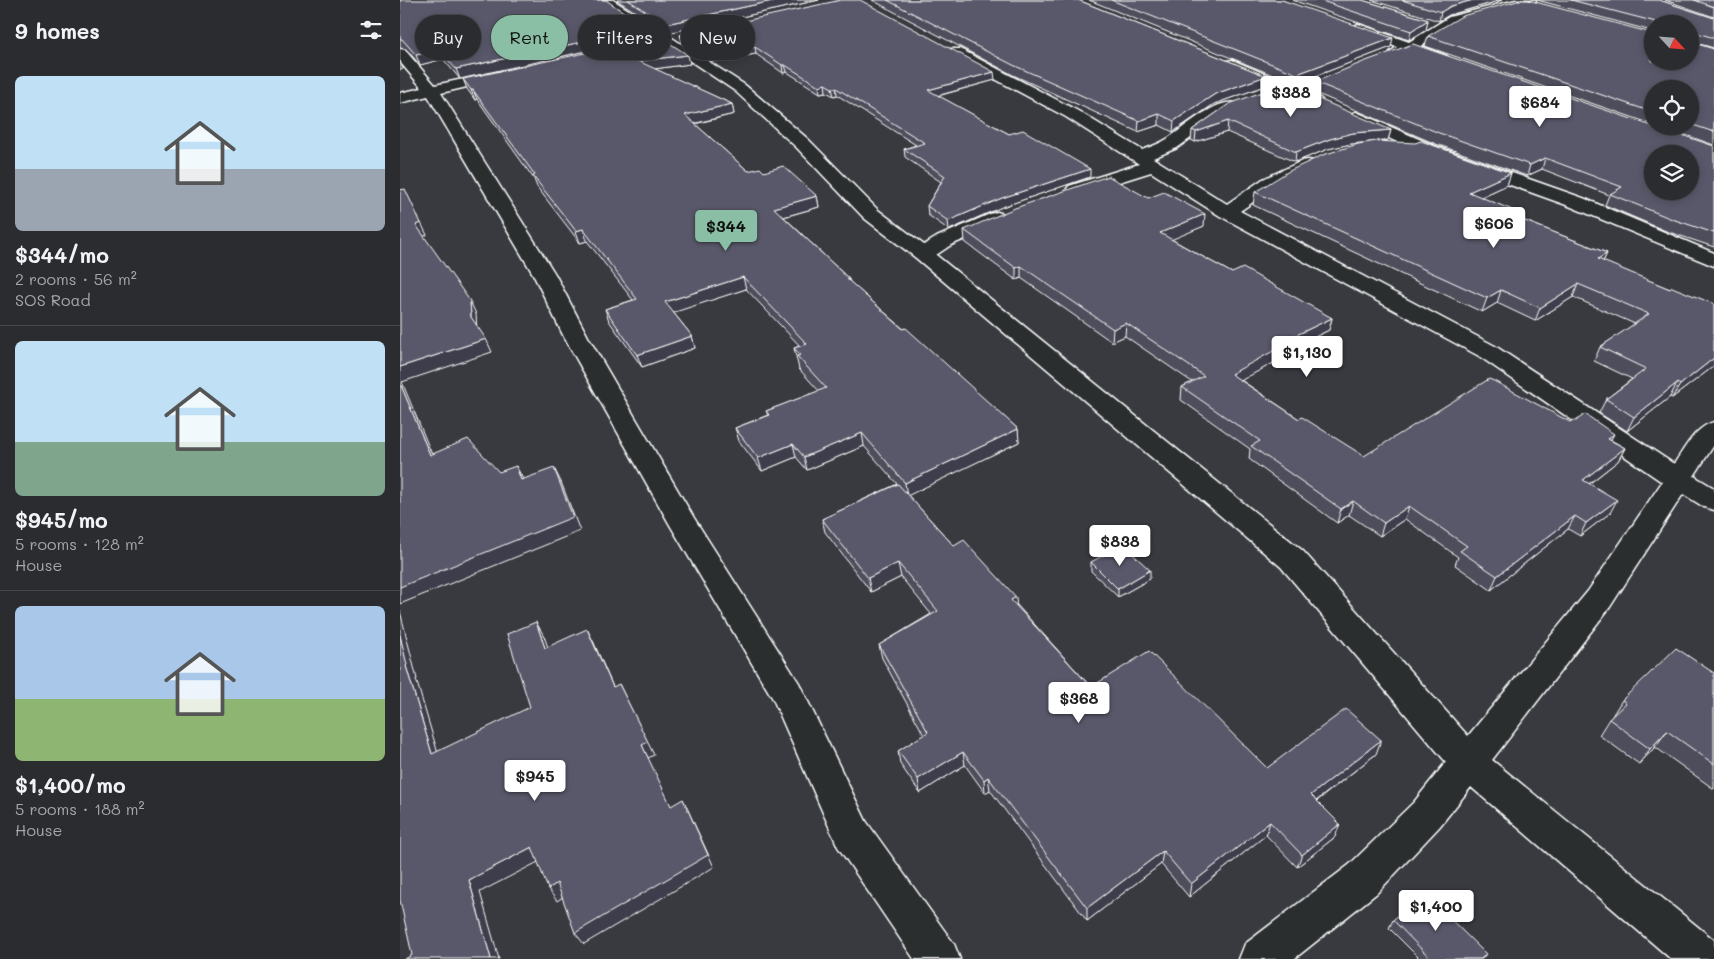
<!DOCTYPE html>
<meta charset="utf-8">
<style>
body{margin:0;font-family:Mali,sans-serif;background:#323438;color:#f1f3f6;height:100vh;display:flex;flex-direction:column;font-size:19px;white-space:nowrap}
*{box-sizing:border-box;margin:0}
p{font-size:16px;color:#a5a7ab}
.icon{flex:none;width:28px;height:28px;fill:none;stroke:currentColor;stroke-width:2;stroke-linecap:round;stroke-linejoin:round}
.map{position:relative;flex:1;overflow:hidden}
.details{display:flex;flex-direction:column;background:#2a2c30;width:400px}
.details>*{flex:none}
.guide{position:absolute;left:15px;top:15px;width:475px;height:45px;display:flex;gap:10px}
.needle{width:32px;rotate:116deg}
.tools{position:absolute;left:1244px;top:15px;display:grid;gap:10px}
.tools a{display:grid;place-items:center;width:55px;height:55px;border-radius:50%;background:#2a2c30;box-shadow:0 2px 8px #0003,0 0 0 1px #46484c;font-size:25px}
.price{position:absolute;translate:-50% -42px;padding:0 11px;border-radius:5px;background:#fff;color:#222;font-size:16px;line-height:32px;filter:drop-shadow(0 1px 2px #0008)}
.price::after{content:'';position:absolute;left:50%;top:30px;width:15px;height:11px;margin-left:-8px;background:inherit;clip-path:polygon(0 0,100% 0,50% 100%)}
.price.on{background:#8abfa5;color:#111}
ul{padding:0;list-style:none}
li{display:grid;align-content:center;gap:10px;height:265px;padding:0 15px}
li+li{border-top:1px solid #46484c}
li span{display:grid;place-items:center;height:155px;border-radius:8px;color:#555}
li>.icon{margin-inline-start:auto}
span .icon{width:90px;height:90px;fill:#fffc;stroke-width:1}
li b{font-size:21px}
h2{display:flex;justify-content:space-between;align-items:center;height:60px;padding:0 15px;font-size:21px}
.pill{padding:0 18px;border-radius:22px;background:#2a2c30;box-shadow:0 2px 8px #0003,0 0 0 1px #46484c;font-size:18px;line-height:45px}
.pill.on{background:#8abfa5;color:#111}
main{display:flex;flex:1;min-height:0}
.map>svg:first-child{display:block}
.lines{fill:none;stroke-linecap:round;stroke-linejoin:round}
.minor-casing{stroke:#fff;stroke-width:3}
.minor{fill:#2a2d2e;fill-rule:evenodd}
.wall{fill:#4d4d5c;stroke:#fff}
.shaded-wall{fill:#3e3e4b;stroke:#fff}
.building{fill:#59596b;stroke:#fff;fill-rule:evenodd}
</style>
<main>
<section class="details">
<h2>9 homes<svg class="icon" aria-label="filters" viewBox="0 0 24 24"><path d="M4 7h16M4 17h16"/><circle cx="9" cy="7" r="2"/><circle cx="15" cy="17" r="2"/></svg></h2>
<ul>
<li><span style="background:linear-gradient(#bfe0f5 60%,#9aa5b1 0)"><svg class="icon" aria-label="home" viewBox="0 0 24 24"><path d="M3 11l9-7 9 7M6 9v11h12V9"/></svg></span><div><b>$344/mo</b><p>2 rooms · 56 m²</p><p>SOS Road</p></div></li>
<li><span style="background:linear-gradient(#bfe0f5 65%,#7fa58c 0)"><svg class="icon" aria-label="home" viewBox="0 0 24 24"><path d="M3 11l9-7 9 7M6 9v11h12V9"/></svg></span><div><b>$945/mo</b><p>5 rooms · 128 m²</p><p>House</p></div></li>
<li><span style="background:linear-gradient(#a9c7e8 60%,#8fb573 0)"><svg class="icon" aria-label="home" viewBox="0 0 24 24"><path d="M3 11l9-7 9 7M6 9v11h12V9"/></svg></span><div><b>$1,400/mo</b><p>5 rooms · 188 m²</p><p>House</p></div></li>
</ul>
</section>
<div class="map">
<svg width="1314" height="959" viewBox="0 0 1314 959">
<rect width="100%" height="100%" fill="#383a40"/>
<filter id="ink" filterUnits="userSpaceOnUse"><feTurbulence type="fractalNoise" baseFrequency=".02" numOctaves="2"/><feDisplacementMap in="SourceGraphic" scale="10" xChannelSelector="R" yChannelSelector="G"/><feConvolveMatrix kernelMatrix="1 2 1 2 8 2 1 2 1" color-interpolation-filters="sRGB"/></filter>
<g filter="url(#ink)">
<g class="lines">
<g class="minor-casing">
<g id="minor">
<path d="M199 0H213L345 85 409 140 478 210 524 245 537 237 590 214 597 212 604 214 607 218 604 222 551 245 536 255 903 551 1068 736 1188 591 1262 482 1079 356 820 216 751 172 681 194 675 196 669 194 666 190 669 186 739 164 666 117 550 55 548 52 550 49H560L678 111 742 150C750 147 759 144 767 139 784 128 816 98 836 103L838 106 836 109 827 112 777 148 753 158 827 204 863 179 902 161 908 160 914 161 917 165 914 169 875 187 840 211 1095 346 1274 464C1285 448 1295 427 1314 422V445L1294 476 1314 488V510L1304 507 1283 494 1210 607 1092 760 1314 940V959H1271L1071 787 1040 826 977 893 894 959H839L845 944 949 865 1014 802 1046 762 881 567 516 258 464 218 397 148 335 91Z"/>
<path d="M1116 0H1136L1134 3 1059 23 1021 46 1047 56 1049 59 1047 62 1042 63 1010 52 997 56 992 55 990 52 997 47 953 31 951 28 958 24 1009 42 1049 17Z"/>
<path d="M0 49 5 50 35 85 101 71 106 72 108 75 106 78 41 93 155 274 188 337 294 518 399 683 466 821 554 944 560 959H514L438 847 373 699 270 525 164 337 133 274 28 96 0 103V93L22 88 0 62Z"/>
<path d="M832 60 919 97 922 100 919 103H909L827 67 825 64 827 61Z"/>
<path d="M956 112 1035 146 1183 198 1314 253V266L1169 206 1023 154 950 120 948 117 950 114Z"/>
</g>
</g>
<use href="#minor" class="minor"/>
</g>
<g class="wall">
<path d="M0 0 249 37 60 79 43 59 20 65 6 49 0 48Z"/>
<path d="M217 0H419L268 33Z"/>
<path d="M472 0H678L866 76 865 86 814 104 773 132 759 125 738 132 613 75Z"/>
<path d="M689 0H882L991 47 895 84Z"/>
<path d="M892 0H962L1028 20 1026 30 1009 40Z"/>
<path d="M971 0H1102L1049 15 1039 21Z"/>
<path d="M1137 0H1259L1314 18V48L1293 42 1294 43 1314 49V145L1260 126H1290V89H1252V124L1025 46 1028 36 1252 61 1290 24H1252V31Z"/>
<path d="M1265 0H1314V17Z"/>
<path d="M280 35 595 80 538 96 609 134 690 177 602 207 549 230 528 215 527 206 541 182 505 157 504 149 516 145 437 95 434 96 426 92 420 93 387 72 383 73 356 54 312 61 282 42Z"/>
<path d="M288 55 290 64 254 69 332 104 334 114 295 124 348 171 364 172 417 196 419 207 384 217 449 279 450 282 618 429 619 442 508 495 554 546 617 605 691 687 867 768 976 754 917 801 935 837 897 867 866 835 789 897 761 864 687 921 590 790 585 793 565 765 520 793 500 764 498 751 524 735 482 658 479 645 531 614 501 577 471 592 425 532 422 519 497 484 464 446 407 470 396 457 362 471 339 441 335 428 368 415 366 411 419 391 399 369 394 348 400 346 346 289 273 312 292 336 295 348 242 367 209 321 205 309 233 300 187 241 180 243 137 187 134 179 77 99 75 100 67 89 63 79Z"/>
<path d="M915 82 1314 146V247L1266 231 1205 205 1209 195 1142 169 1127 176 1036 144 913 92Z"/>
<path d="M829 104 991 130 988 140 976 141 1111 173 1107 185 1081 197 1120 219 1207 253 1203 262 1270 289 1314 304V366L1272 398 1270 397 1227 431 1199 413 1206 399 1232 379 1194 361 1200 347 1235 324 1173 297 1135 321 1097 303 1082 312 853 205 855 192 974 142 951 144 928 149 895 162 827 132 795 142 791 140 792 130Z"/>
<path d="M748 198 804 226 771 239 832 273 932 318 929 330 890 349V354L841 380 899 419 964 456 1170 422 1211 440 1225 448 1218 461 1189 484 1210 513 1180 536 1168 529 1091 590 1055 565 1058 557 1005 519 980 536 949 515 937 523 849 459 850 449 781 400 782 387 792 382 725 336 712 342 621 278 616 280 565 242 564 230Z"/>
<path d="M691 562 750 579 718 597 691 571Z"/>
<path d="M1314 673V789L1255 747 1239 764 1199 735 1209 719 1212 716 1222 700Z"/>
<path d="M993 920 1086 954 1082 959H1020L989 928Z"/>
</g>
<g class="shaded-wall">
<path d="M377 0H419L268 33 266 24Z"/>
<path d="M1073 0H1102L1049 15 1039 21 1041 12 1051 6Z"/>
<path d="M1028 20 1026 30 1009 40 1011 31Z"/>
<path d="M247 28 249 37 60 79 56 69Z"/>
<path d="M993 38 991 47 895 84 897 74Z"/>
<path d="M355 47 356 54 312 61 310 54Z"/>
<path d="M39 50 43 59 20 65 16 55Z"/>
<path d="M288 55 290 64 240 71 238 61Z"/>
<path d="M0 61 3 69 0 70Z"/>
<path d="M382 65H385L387 72 383 73Z"/>
<path d="M594 72 595 80 529 98 528 90Z"/>
<path d="M866 76 865 86 814 104 773 132 774 121 815 94Z"/>
<path d="M425 84 426 92 420 93 419 86Z"/>
<path d="M432 88H436L437 95 434 96Z"/>
<path d="M71 90H73L77 99 75 100Z"/>
<path d="M332 104 334 114 288 125 285 115Z"/>
<path d="M759 114V125L738 132 739 121Z"/>
<path d="M828 121 827 132 795 142 796 132Z"/>
<path d="M991 130 988 140 951 144 928 149 895 162 896 152 930 139 953 133Z"/>
<path d="M1145 158 1142 169 1127 176 1130 165Z"/>
<path d="M690 169V177L602 207 549 230 548 221 602 198Z"/>
<path d="M1111 173 1107 185 1066 204 1069 192Z"/>
<path d="M417 196 419 207 376 219 374 208Z"/>
<path d="M805 214 804 226 759 245 760 233Z"/>
<path d="M21 223 27 235 22 237 16 225Z"/>
<path d="M183 229 187 241 180 243 176 231Z"/>
<path d="M1207 253 1201 266 1198 259Z"/>
<path d="M621 266V278L616 280V268Z"/>
<path d="M343 277 346 289 269 314 265 302Z"/>
<path d="M1178 284 1173 297 1135 321 1140 308Z"/>
<path d="M1101 290 1097 303 1082 312 1087 298Z"/>
<path d="M70 301 76 314 77 330 71 317Z"/>
<path d="M932 318 929 330 890 349V354L829 387 831 374 888 339Z"/>
<path d="M726 323 725 336 712 342 713 329Z"/>
<path d="M292 336 295 348 242 367 237 355Z"/>
<path d="M86 339 92 352 2 382 38 469 30 455 0 383V367Z"/>
<path d="M1314 358V366L1272 398 1280 385Z"/>
<path d="M1277 383 1270 397 1227 431 1234 417Z"/>
<path d="M618 429 619 442 507 496 505 483Z"/>
<path d="M462 433 464 446 407 470 404 457Z"/>
<path d="M1214 434 1207 447 1208 439Z"/>
<path d="M393 444 396 457 362 471 358 458Z"/>
<path d="M1225 448 1218 461 1177 493 1183 480Z"/>
<path d="M116 466 123 479 121 480Z"/>
<path d="M154 468 161 482 180 531 0 604V587Z"/>
<path d="M1217 500 1210 513 1180 536 1186 523Z"/>
<path d="M953 501 949 515 937 523 941 509Z"/>
<path d="M1009 506 1005 519 980 536 984 523Z"/>
<path d="M1175 516 1168 529 1091 590 1097 576Z"/>
<path d="M498 563 501 577 471 592 468 578Z"/>
<path d="M750 570V579L718 597V589Z"/>
<path d="M616 597 617 611 611 600Z"/>
<path d="M0 611 17 679H16L42 767 32 754 6 666 0 635Z"/>
<path d="M136 622 144 636 153 662 145 648Z"/>
<path d="M187 629 194 643 219 701 213 687Z"/>
<path d="M219 684 254 755 248 758 242 745Z"/>
<path d="M1267 731 1255 747 1239 764 1250 749Z"/>
<path d="M981 740 976 754 907 808 911 795Z"/>
<path d="M563 752 565 765 520 793 518 779Z"/>
<path d="M588 777 590 790 585 793 584 780Z"/>
<path d="M283 799 314 867 184 944 175 933Z"/>
<path d="M870 822 866 835 789 897 791 884Z"/>
<path d="M940 824 935 837 897 867 902 855Z"/>
<path d="M132 847 142 860 80 892 99 959H91L69 880Z"/>
<path d="M763 851 761 864 687 921V908Z"/>
<path d="M157 883 166 895 157 901 148 889Z"/>
</g>
<g class="building">
<path d="M0 0H206L247 28 56 69 39 50 16 55 2 39H0Z"/>
<path d="M228 0H377L266 24Z"/>
<path d="M441 0H460L594 72 528 90 609 134 623 130 690 169 602 198 548 221 527 206 545 176 504 149 525 143 436 88H432L425 84 419 86 385 65H382L355 47 310 54 280 35Z"/>
<path d="M487 0H678L866 76 815 94 774 121 759 114 739 121 613 65Z"/>
<path d="M711 0H882L993 38 897 74Z"/>
<path d="M919 0H962L1028 20 1011 31Z"/>
<path d="M1002 0H1073L1051 6 1041 12Z"/>
<path d="M1121 0H1128L1252 33V61H1290V24H1256V22L1171 0H1259L1314 18V38L1294 32 1292 34 1294 43 1314 49V132L1290 124V89H1252V112L1028 36 1062 16Z"/>
<path d="M1294 0H1314V7Z"/>
<path d="M260 37 288 55 238 61 332 104 285 115 348 171 360 168 364 172 383 166 417 196 374 208 449 279H447L503 329 506 328 618 429 505 483 462 433 404 457 393 444 358 458 335 428 369 415 366 411 426 388 397 356 400 355 394 348 407 344 343 277 265 302 292 336 237 355 205 309 237 299 183 229 176 231 133 176 135 175 73 90H71L63 79Z"/>
<path d="M1013 44 1252 126H1255L1314 146V233L1272 219 1210 194 1222 187 1145 158 1130 165 1039 133 915 82 963 62ZM1252 154H1290V191H1252Z"/>
<path d="M884 84 991 130 953 133 930 139 896 152 828 121 796 132 792 130 829 104Z"/>
<path d="M976 141 1015 143 1021 141 1111 173 1069 192 1122 214 1120 219 1207 253 1198 259 1270 289 1272 287 1314 304V358L1280 385 1277 383 1234 417 1206 399 1246 369 1200 347 1249 314 1178 284 1140 308 1101 290 1087 298 855 192 889 171 923 155 958 144Z"/>
<path d="M708 176 748 198 764 192 805 214 760 233 832 273 843 268 932 318 888 339 892 341 831 374 899 419 902 417 964 456 1089 379 1094 381 1170 422 1173 420 1176 421 1185 414 1214 434 1208 439 1225 448 1183 480 1217 500 1186 523 1175 516 1097 576 1060 551 1067 546 1009 506 984 523 953 501 941 509 851 446 860 441 782 387 804 376 726 323 713 329 621 266 616 268 564 230 615 208Z"/>
<path d="M5 189 21 223 16 225 70 301 71 317 86 339 0 367V190Z"/>
<path d="M0 383 30 455 68 439 99 472 116 466 121 480 154 468 173 517 0 587Z"/>
<path d="M498 484 554 546 564 540 616 597 611 600 691 687 749 651 867 768 946 709 981 740 911 795 940 824 902 855 870 822 791 884 763 851 687 908 588 777 584 780 563 752 518 779 498 751 528 732 479 645 538 611 498 563 468 578 422 519Z"/>
<path d="M723 545 750 570 718 589 691 562Z"/>
<path d="M136 622 145 648 187 629 213 687 219 684 248 742 242 745 271 806 283 799 308 855 175 933 157 883 148 889 132 847 69 880 91 959H5L12 955 0 900V635L7 665 6 666 32 754 130 707 107 634Z"/>
<path d="M1276 648 1314 673V764L1267 731 1250 749 1209 719 1226 703 1222 700Z"/>
<path d="M1023 892 1086 954 1081 959H1031L993 920Z"/>
</g>
</g>
</svg>
<div class="tools">
<a><svg class="needle" viewBox="-14 -14 28 28"><path d="M0-13l5 13h-10z" fill="#e53935"/><path d="M0 13l5-13h-10z" fill="#a5a7ab"/></svg></a>
<a><svg class="icon" aria-label="locate" viewBox="0 0 24 24"><circle cx="12" cy="12" r="6"/><path d="M12 2v4M12 18v4M2 12h4M18 12h4"/></svg></a>
<a><svg class="icon" aria-label="layers" viewBox="0 0 24 24"><path d="M12 4l9 5-9 5-9-5zM3 14l9 5 9-5"/></svg></a>
</div>
<b class="price" style="left:891px;top:118px">$388</b>
<b class="price" style="left:1140px;top:128px">$684</b>
<b class="price" style="left:1094px;top:249px">$606</b>
<b class="price on" style="left:326px;top:252px">$344</b>
<b class="price" style="left:907px;top:378px">$1,130</b>
<b class="price" style="left:720px;top:567px">$838</b>
<b class="price" style="left:679px;top:724px">$368</b>
<b class="price" style="left:135px;top:802px">$945</b>
<b class="price" style="left:1036px;top:932px">$1,400</b>
<div class="guide">
<a class="pill">Buy</a>
<a class="pill on">Rent</a>
<a class="pill">Filters</a>
<a class="pill">New</a>
</div>
</div>
</main>
